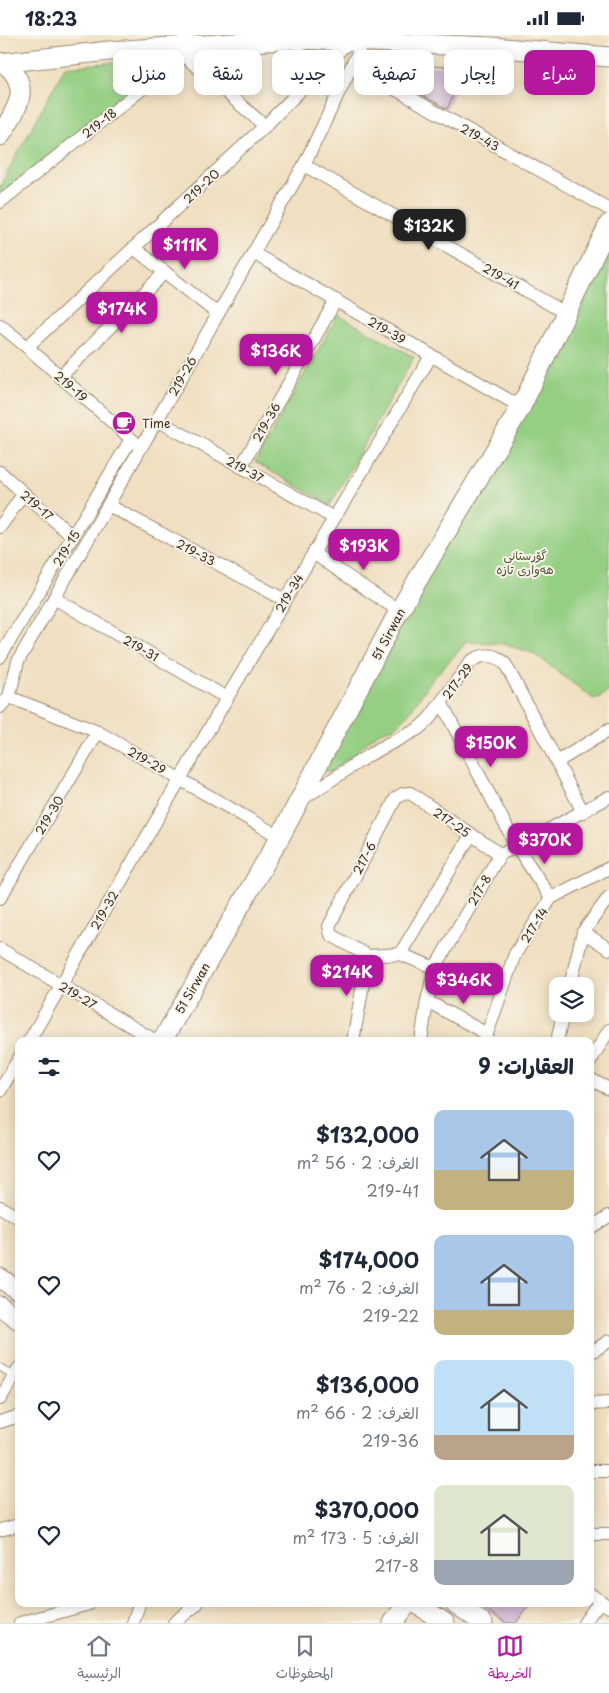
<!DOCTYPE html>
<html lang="ar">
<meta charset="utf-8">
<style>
body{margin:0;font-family:"Playpen Sans","Playpen Sans Arabic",sans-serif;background:#f2f2f3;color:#1f2937;direction:rtl;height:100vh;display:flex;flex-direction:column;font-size:19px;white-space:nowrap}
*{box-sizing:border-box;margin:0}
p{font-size:16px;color:#747a83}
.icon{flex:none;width:28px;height:28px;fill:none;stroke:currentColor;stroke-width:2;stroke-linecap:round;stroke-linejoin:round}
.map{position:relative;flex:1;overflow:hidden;direction:ltr}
.side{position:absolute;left:15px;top:1002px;width:579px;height:570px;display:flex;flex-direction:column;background:#fff;border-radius:10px;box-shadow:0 2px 12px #0003;direction:rtl}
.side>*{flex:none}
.banner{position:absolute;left:15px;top:15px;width:580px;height:45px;direction:rtl;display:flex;gap:10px}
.controls{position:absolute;left:549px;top:942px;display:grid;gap:10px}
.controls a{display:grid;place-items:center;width:45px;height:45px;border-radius:10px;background:#fff;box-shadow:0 2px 12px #0003;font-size:25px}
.price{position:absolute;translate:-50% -42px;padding:0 11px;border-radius:10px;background:#b5179e;color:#fff;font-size:16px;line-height:32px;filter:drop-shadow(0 1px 2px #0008)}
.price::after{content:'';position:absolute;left:50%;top:30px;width:15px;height:11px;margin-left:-8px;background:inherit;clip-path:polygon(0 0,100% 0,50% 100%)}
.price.current{background:#222;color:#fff}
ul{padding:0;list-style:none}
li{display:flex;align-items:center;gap:15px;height:125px;padding:0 20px}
li span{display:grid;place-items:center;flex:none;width:140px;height:100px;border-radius:10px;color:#555}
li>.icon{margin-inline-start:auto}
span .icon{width:60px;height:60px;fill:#fffc;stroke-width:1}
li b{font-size:21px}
h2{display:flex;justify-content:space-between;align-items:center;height:60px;padding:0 20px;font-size:21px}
.chip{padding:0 18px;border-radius:10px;background:#fff;box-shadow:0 2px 12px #0003;font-size:18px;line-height:45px}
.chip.current{background:#b5179e;color:#fff}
.status{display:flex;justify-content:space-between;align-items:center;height:35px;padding:0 25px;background:#fff;direction:ltr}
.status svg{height:14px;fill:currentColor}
.dock{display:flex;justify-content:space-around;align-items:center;height:70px;border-top:1px solid #e0e1e3;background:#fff;font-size:14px;color:#747a83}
.dock a{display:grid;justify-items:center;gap:2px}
.dock .current{color:#b5179e}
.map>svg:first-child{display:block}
.green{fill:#94cf83;stroke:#687c50}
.building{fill:#bd9fcb}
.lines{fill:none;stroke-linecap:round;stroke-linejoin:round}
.lane-casing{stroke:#96846f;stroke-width:8}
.street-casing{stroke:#96846f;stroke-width:14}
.secondary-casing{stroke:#96846f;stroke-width:21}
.highway-casing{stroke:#96846f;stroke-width:26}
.lane{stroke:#fff;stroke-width:6}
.street{stroke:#fff;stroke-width:12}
.secondary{stroke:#fff;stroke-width:19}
.highway{stroke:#fff;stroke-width:24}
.labels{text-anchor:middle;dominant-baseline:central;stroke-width:4;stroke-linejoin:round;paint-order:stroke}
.street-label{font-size:12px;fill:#3b2a1e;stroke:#f7f3e8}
.poi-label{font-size:12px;fill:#3b2a1e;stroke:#f7f3e8;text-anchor:start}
.park-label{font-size:12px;fill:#515337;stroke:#f7f3e8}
</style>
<div class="status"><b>18:23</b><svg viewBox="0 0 49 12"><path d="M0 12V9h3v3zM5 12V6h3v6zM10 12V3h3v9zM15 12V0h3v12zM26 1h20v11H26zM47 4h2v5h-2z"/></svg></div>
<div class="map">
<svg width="609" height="1588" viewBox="0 0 609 1588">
<rect width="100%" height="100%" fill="#f7f3e8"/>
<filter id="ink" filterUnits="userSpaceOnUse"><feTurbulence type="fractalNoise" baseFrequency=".02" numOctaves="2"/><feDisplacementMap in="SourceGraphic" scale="10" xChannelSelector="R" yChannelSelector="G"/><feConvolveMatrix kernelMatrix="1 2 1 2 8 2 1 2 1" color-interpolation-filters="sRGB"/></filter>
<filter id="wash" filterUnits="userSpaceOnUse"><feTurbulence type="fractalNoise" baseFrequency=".0096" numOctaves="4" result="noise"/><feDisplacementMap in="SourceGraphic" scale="20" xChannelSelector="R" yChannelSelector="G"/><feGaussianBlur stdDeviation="1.12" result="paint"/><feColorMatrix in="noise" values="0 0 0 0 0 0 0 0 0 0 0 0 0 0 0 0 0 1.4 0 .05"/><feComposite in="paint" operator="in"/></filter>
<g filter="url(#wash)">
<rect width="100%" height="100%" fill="#f0dfc0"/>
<g class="green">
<path d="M168 22 0 163V151L65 32Z"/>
<path d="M609 203V656L595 665 533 618 504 609 466 606 458 617 433 643 406 682 396 692 380 697 367 707 355 719 330 737 318 734Z"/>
<path d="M338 280 414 322 330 470 255 427Z"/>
</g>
<g id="blocks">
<g class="building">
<path d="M378 28 466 33 447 74 375 34Z"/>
<path d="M478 1569H529L516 1588H506Z"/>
</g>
</g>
</g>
<g filter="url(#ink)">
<use href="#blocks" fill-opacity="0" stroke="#96846f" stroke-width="1"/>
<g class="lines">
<g class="lane-casing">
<path id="lane" d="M0 1332 14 1342"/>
</g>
<g class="street-casing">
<g id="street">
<path d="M184 21 265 91"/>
<path d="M352 30 609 174"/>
<path d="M304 130 567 279"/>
<path d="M0 167 196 11"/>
<path d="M134 213 218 279"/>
<path d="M253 218 521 372"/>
<path d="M0 290 27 312 137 409"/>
<path d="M27 312 265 91 349 6"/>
<path d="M60 342 165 237"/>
<path d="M157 385 334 483"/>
<path d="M241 432 336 265"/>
<path d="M0 437 73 502"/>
<path d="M108 470 285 565"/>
<path d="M0 492 24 458"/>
<path d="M313 518 399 576"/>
<path d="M54 563 227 663"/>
<path d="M0 622 131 404"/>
<path d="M9 662 98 697 280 802"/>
<path d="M441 667 517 812 551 863"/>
<path d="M0 672 9 662 18 626 304 130 363 7"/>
<path d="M557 727 609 695"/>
<path d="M301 765 369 720 418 694 429 684 471 626C484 618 496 618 506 630L583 777"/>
<path d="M0 863 98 697"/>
<path d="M583 897 609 914"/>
<path d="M0 914 156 1006"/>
<path d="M400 919 471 800"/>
<path d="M435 933 400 919 368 921 331 900 329 891 396 763 403 759 410 758 500 819"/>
<path d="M570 951 583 897 609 862"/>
<path d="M427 966 487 999"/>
<path d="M29 1006 227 663 431 321"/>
<path d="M353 1006 368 921"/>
<path d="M421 1006 427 966 435 933 500 819 517 812 609 762"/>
<path d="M486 1006 487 999 515 919 551 863 609 833"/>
<path d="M557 1006 563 979"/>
<path d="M590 1027 609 995"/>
<path d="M590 1044 609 1054"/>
<path d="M0 1056 19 1023"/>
<path d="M0 1172 19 1183"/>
<path d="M590 1193 609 1181"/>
<path d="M590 1318 609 1306"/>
<path d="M0 1364 19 1333"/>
<path d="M590 1369 609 1368"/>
<path d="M0 1387 19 1381"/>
<path d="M590 1436H609"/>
<path d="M0 1495 19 1490"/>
<path d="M590 1499H609"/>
<path d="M590 1559 609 1572"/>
<path d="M20 1588 89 1569"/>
<path d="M133 1588 139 1569"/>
<path d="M174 1588 197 1569"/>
<path d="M584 1588 600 1566"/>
</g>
</g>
<g class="secondary-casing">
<g id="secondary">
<path d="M0 28 109 16 300 4 492 12 609 22"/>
<path d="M0 101C16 75 34 52 4 28"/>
<path d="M162 1006 280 802 399 576 521 372 609 189"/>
<path d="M0 1243 19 1256"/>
<path d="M0 1271 19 1285"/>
<path d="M417 1569 445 1588"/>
<path d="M456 1569 483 1588"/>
<path d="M393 1588 407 1569"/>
</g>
</g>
<g class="highway-casing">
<path id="highway" d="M291 0 300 4"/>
</g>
<use href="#lane" class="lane"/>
<use href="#street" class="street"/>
<use href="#secondary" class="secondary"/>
<use href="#highway" class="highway"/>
</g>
</g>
<defs>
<g id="cafe-disc" transform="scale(1.25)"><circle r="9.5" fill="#b5179e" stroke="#f7f3e8"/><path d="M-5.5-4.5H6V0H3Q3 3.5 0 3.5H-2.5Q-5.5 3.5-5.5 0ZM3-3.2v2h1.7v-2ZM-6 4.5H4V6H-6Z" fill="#fff"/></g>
</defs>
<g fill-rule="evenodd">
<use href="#cafe-disc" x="124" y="388"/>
</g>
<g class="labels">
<g class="street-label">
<text transform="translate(99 88) rotate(-38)">219-18</text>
<text transform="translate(480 102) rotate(29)">219-43</text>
<text transform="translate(201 151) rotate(-43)">219-20</text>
<text transform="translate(501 241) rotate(30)">219-41</text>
<text transform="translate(387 295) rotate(30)">219-39</text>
<text transform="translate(182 341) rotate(-60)">219-26</text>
<text transform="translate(71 351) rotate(41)">219-19</text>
<text transform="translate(266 387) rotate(-60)">219-36</text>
<text transform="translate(245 434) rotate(29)">219-37</text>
<text transform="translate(37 470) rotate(41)">219-17</text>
<text transform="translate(66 513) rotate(-59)">219-15</text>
<text transform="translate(196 517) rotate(28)">219-33</text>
<text transform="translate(289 558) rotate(-59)">219-34</text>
<text transform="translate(388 599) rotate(-62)">51 Sirwan</text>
<text transform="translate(141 613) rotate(30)">219-31</text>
<text transform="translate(457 646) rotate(-53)">217-29</text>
<text transform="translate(147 725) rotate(30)">219-29</text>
<text transform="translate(49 780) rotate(-59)">219-30</text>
<text transform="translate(452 787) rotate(34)">217-25</text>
<text transform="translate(364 823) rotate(-62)">217-6</text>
<text transform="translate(479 855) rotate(-60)">217-8</text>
<text transform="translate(104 875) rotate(-60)">219-32</text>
<text transform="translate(534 890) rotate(-58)">217-14</text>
<text transform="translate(192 953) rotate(-60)">51 Sirwan</text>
<text transform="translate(78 960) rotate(31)">219-27</text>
</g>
<g class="poi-label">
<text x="142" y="388">Time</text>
</g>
<g class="park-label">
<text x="525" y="520">گۆڕستانی<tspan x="525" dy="14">هەواری تازە</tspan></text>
</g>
</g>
</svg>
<div class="controls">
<a><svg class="icon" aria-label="layers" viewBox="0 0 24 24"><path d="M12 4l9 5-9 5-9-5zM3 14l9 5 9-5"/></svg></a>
</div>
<b class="price current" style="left:429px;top:216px">$132K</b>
<b class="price" style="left:185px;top:235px">$111K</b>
<b class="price" style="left:122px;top:299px">$174K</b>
<b class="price" style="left:276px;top:341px">$136K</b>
<b class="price" style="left:364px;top:536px">$193K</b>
<b class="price" style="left:491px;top:733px">$150K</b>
<b class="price" style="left:545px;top:830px">$370K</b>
<b class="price" style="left:347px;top:962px">$214K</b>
<b class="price" style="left:464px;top:970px">$346K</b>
<div class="banner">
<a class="chip current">شراء</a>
<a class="chip">إيجار</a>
<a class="chip">تصفية</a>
<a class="chip">جديد</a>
<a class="chip">شقة</a>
<a class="chip">منزل</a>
</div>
<section class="side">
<h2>العقارات: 9<svg class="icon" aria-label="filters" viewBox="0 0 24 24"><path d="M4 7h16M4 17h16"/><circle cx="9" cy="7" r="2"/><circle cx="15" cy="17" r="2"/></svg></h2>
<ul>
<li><span style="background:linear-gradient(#a9c7e8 60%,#c2b280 0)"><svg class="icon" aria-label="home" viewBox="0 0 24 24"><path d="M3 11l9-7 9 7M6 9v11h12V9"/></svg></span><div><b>$132,000</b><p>الغرف: 2 · 56 m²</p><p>219-41</p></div><svg class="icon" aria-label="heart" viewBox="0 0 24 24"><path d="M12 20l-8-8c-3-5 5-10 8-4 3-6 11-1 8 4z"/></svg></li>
<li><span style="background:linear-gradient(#a9c7e8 75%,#c2b280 0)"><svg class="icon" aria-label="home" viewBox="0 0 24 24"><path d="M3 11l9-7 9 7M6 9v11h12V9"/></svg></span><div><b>$174,000</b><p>الغرف: 2 · 76 m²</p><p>219-22</p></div><svg class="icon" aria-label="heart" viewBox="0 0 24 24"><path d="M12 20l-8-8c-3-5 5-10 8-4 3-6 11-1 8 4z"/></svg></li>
<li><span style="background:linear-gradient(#bfe0f5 75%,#b9a48a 0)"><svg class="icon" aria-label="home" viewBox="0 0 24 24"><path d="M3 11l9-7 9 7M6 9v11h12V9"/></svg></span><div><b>$136,000</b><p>الغرف: 2 · 66 m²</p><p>219-36</p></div><svg class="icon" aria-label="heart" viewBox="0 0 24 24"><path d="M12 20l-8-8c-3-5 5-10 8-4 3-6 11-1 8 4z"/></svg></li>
<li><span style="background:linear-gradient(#dfe7d0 75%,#9aa5b1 0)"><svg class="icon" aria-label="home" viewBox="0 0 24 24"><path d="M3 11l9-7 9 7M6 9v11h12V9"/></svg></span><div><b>$370,000</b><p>الغرف: 5 · 173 m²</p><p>217-8</p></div><svg class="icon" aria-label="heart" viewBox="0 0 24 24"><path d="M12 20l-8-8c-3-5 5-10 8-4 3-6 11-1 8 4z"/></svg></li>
</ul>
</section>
</div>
<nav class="dock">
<a class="current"><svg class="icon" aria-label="map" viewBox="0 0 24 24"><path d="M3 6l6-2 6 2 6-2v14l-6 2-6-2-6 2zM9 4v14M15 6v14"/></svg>الخريطة</a>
<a><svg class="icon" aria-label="saved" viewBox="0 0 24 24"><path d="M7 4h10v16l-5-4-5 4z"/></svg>المحفوظات</a>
<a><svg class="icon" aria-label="home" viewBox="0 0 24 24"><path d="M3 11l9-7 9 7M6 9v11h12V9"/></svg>الرئيسية</a>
</nav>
